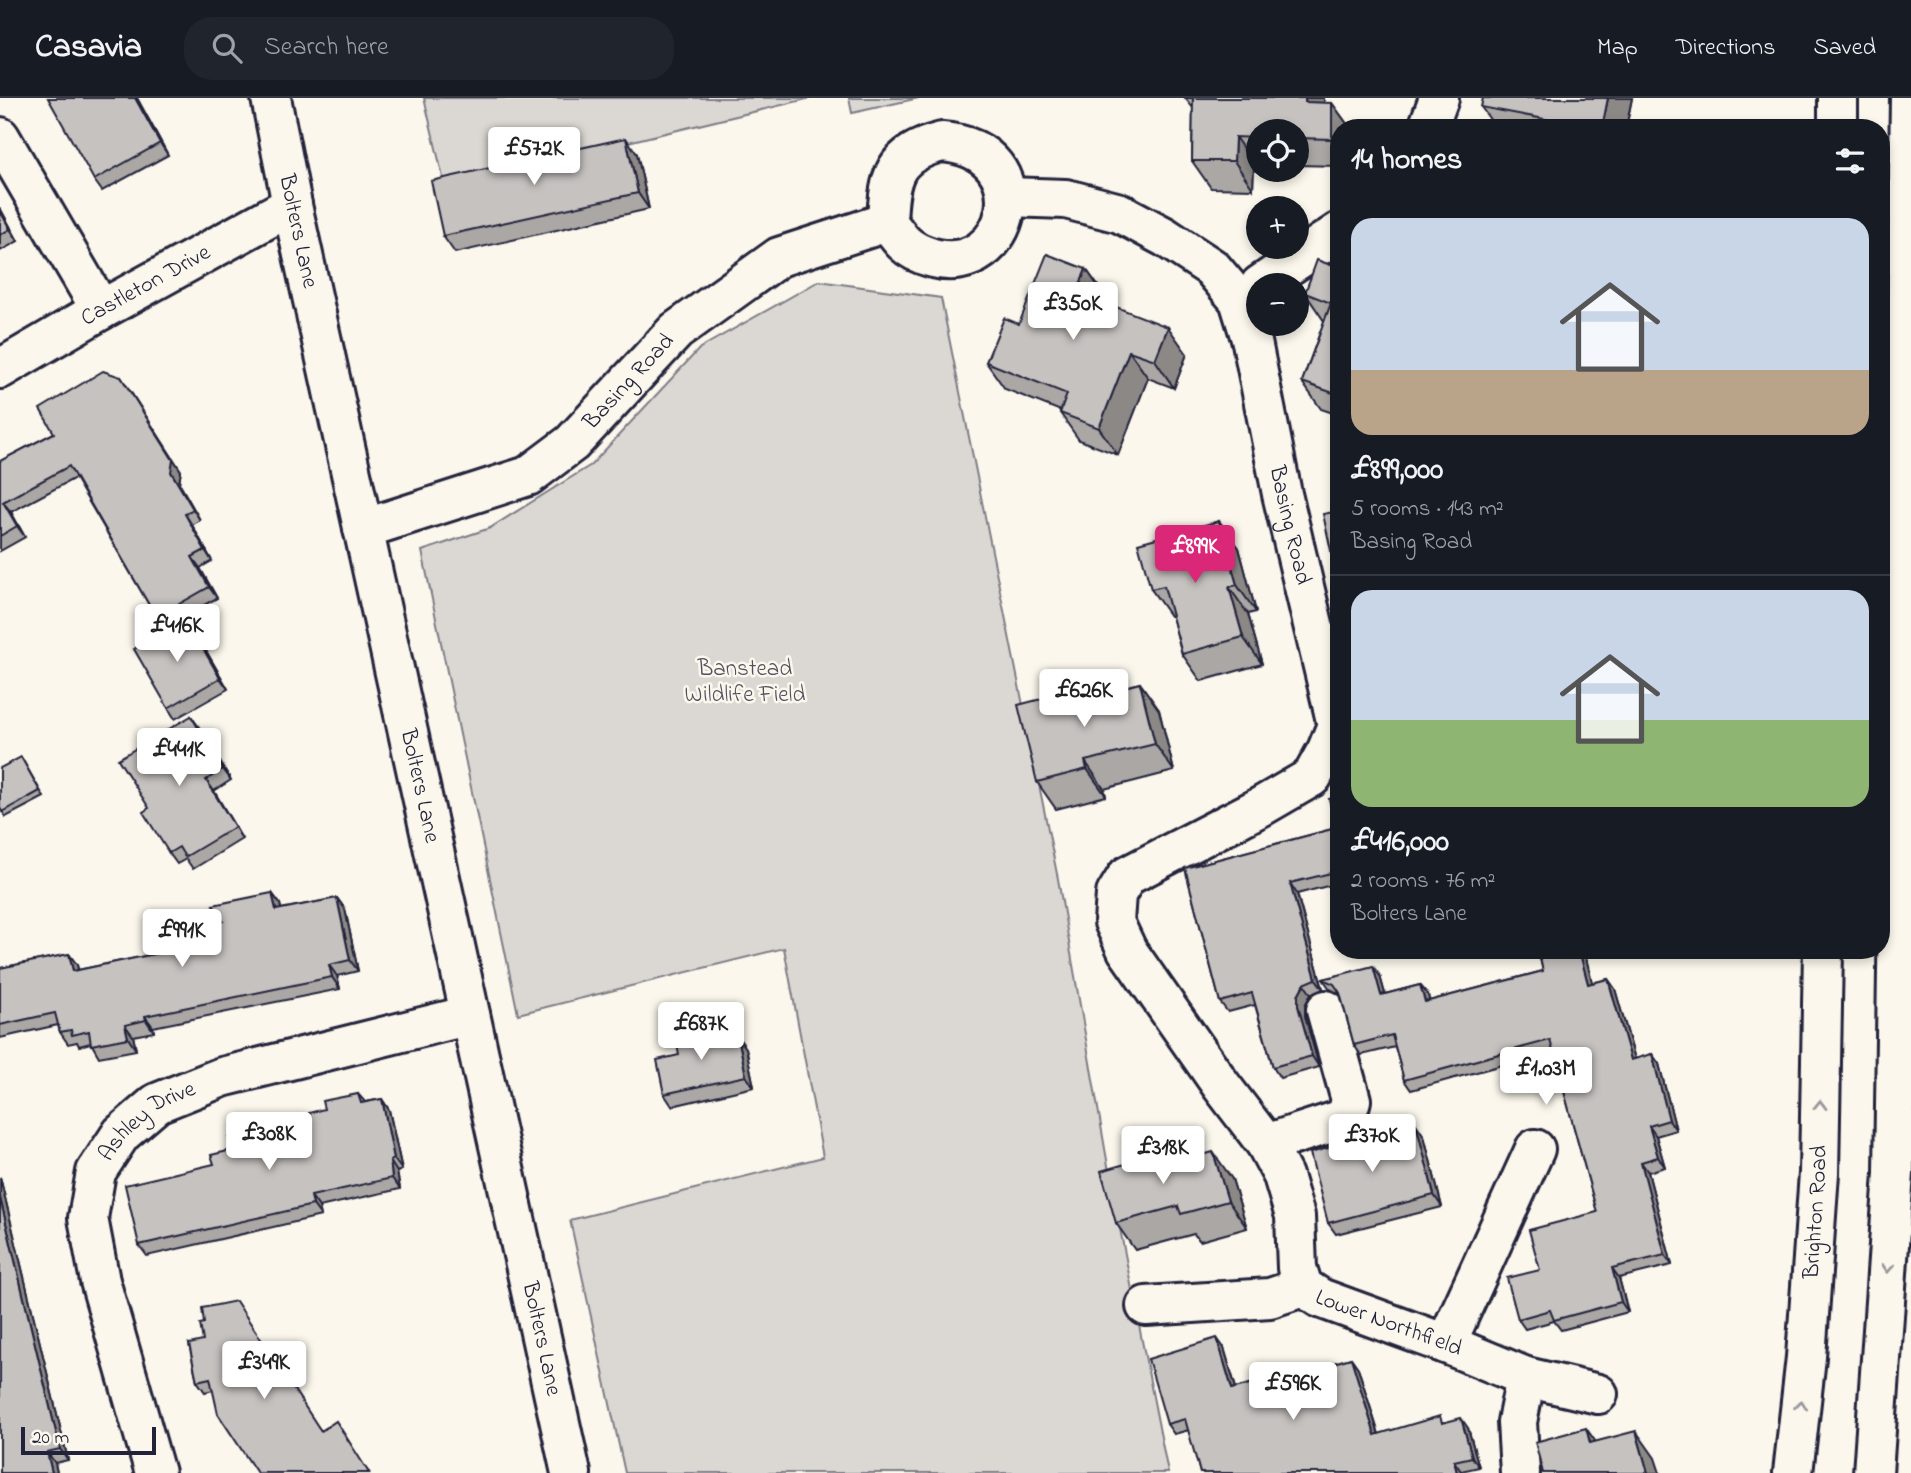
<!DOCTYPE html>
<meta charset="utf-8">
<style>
body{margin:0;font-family:"Indie Flower",sans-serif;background:#20242c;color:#f1f3f6;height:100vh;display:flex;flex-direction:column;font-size:26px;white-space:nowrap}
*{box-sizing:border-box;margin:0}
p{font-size:23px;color:#9ea1a6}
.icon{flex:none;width:38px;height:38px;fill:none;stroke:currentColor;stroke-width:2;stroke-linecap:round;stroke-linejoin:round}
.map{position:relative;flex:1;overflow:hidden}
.details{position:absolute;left:1330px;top:21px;width:560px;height:840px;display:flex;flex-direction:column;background:#171b24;border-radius:28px;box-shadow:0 4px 10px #0003}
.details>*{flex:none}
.controls{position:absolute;left:1246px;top:21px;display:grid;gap:14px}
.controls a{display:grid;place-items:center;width:63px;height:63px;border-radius:50%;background:#171b24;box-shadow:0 4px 10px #0003;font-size:35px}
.scale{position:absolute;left:21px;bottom:18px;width:135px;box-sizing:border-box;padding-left:7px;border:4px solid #22223b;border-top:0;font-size:19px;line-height:24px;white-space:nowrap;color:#22223b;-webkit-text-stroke:5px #fbf7ec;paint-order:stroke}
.price{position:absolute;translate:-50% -60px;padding:0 16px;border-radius:7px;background:#fff;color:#222;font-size:23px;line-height:46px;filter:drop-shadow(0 2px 4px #0008)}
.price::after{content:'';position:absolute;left:50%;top:42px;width:21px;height:16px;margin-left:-10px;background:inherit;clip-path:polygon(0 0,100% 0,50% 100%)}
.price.active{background:#db2777;color:#fff}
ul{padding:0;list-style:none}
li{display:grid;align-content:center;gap:14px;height:371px;padding:0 21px}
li+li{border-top:2px solid #363941}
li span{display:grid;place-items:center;height:217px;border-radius:21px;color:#555}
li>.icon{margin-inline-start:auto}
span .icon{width:126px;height:126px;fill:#fffc;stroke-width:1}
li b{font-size:30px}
h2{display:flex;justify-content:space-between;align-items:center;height:84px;padding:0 21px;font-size:30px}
header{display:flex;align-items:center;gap:42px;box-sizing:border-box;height:98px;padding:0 35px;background:#171b24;border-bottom:2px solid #363941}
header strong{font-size:33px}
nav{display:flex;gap:38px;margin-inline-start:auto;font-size:24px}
.search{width:490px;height:63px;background:#20242c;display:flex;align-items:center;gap:18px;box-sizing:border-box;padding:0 24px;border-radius:28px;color:#9ea1a6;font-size:26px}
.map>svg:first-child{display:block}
.green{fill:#dbd8d3;stroke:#7e7d87;stroke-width:2}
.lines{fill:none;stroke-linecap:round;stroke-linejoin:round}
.street-casing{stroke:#22223b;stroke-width:44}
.secondary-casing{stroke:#22223b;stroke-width:44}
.highway-casing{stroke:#22223b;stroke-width:44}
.street{stroke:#fbf7ec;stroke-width:38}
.secondary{stroke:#fbf7ec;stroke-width:38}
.highway{stroke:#fbf7ec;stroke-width:38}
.wall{fill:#aaa7a5;stroke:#22223b;stroke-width:2}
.shaded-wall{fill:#8b8886;stroke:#22223b;stroke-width:2}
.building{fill:#c6c2c0;stroke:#22223b;stroke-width:2}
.oneway{stroke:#99979c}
.labels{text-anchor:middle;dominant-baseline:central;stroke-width:5;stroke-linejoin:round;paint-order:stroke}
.street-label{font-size:23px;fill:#22223b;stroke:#fbf7ec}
.park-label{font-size:23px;fill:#505061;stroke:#fbf7ec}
</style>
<header>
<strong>Casavia</strong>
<div class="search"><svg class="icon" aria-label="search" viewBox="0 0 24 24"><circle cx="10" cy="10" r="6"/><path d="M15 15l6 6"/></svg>Search here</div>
<nav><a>Map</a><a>Directions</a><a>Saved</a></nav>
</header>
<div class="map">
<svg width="1911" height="1375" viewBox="0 0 1911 1375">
<rect width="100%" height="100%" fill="#fbf7ec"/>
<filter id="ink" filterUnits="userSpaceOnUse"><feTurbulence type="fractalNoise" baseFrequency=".0143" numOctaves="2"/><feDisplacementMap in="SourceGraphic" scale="14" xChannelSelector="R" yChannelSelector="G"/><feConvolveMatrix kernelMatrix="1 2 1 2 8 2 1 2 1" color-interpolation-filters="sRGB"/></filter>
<g filter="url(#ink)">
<g class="green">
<path d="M424 0H811L445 88Z"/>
<path d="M849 0H919L852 15Z"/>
<path d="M819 183 941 200 1058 781 1111 1085 1168 1375H625L570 1122 823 1059 784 850 518 916 422 453 490 430 591 367 700 250Z"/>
</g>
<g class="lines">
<g class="street-casing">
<g id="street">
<path d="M1428 30 1439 0"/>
<path d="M0 39 101 212"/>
<path d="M942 44C1044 52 1011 181 933 160 922 157 912 153 904 145 898 139 893 131 887 124 889 78 893 56 942 44Z"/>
<path id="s1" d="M1007 99 1066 101 1120 115 1165 139 1212 170 1239 202 1252 244 1282 396 1337 627 1327 652 1312 679 1262 708 1127 778 1116 796 1114 824 1127 852 1221 987 1266 1046 1283 1078 1295 1118 1297 1170 1303 1189 1320 1200 1446 1246 1526 1279 1517 1324 1520 1375"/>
<path d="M1260 187 1339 134"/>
<path id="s2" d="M0 271 101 212 292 107"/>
<path id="s3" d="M363 431 528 378 572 345 676 233 779 159 887 124"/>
<path d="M1266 1046 1346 1020 1351 1002 1326 912"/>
<path d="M1146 1208 1270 1200 1303 1189"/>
<path d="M1446 1246 1535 1051"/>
<path d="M1526 1279 1598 1296"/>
<path id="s4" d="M155 1375 100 1183 88 1120 96 1074 121 1036 157 1005 222 979 470 917"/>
</g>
</g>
<g class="secondary-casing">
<g id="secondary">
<path id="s5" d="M271 0 292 107 571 1375"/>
</g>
</g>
<g class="highway-casing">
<g id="highway">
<path d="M1838 30V0"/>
<path id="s6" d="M1793 1375 1806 1259 1819 1075 1823 852"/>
<path d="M1873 1375 1894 1075 1910 0"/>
</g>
</g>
<use href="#street" class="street"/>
<use href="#secondary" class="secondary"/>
<use href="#highway" class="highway"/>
</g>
<g class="wall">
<path d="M137 0 168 57 102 93 94 82Z"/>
<path d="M1185 0H1324V5H1332L1350 30H1339V68L1297 67V33H1258V66H1254L1253 91 1211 90 1192 63 1193 10Z"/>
<path d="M1632 0 1626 30H1496L1481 9Z"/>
<path d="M637 56 649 111 455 155 443 138Z"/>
<path d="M0 110 18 143 0 153Z"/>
<path d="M1339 170V317L1321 311 1302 284 1324 223 1305 195Z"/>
<path d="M1086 171 1105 198 1103 204 1187 256 1174 290 1148 280 1118 357 1079 342 1060 315 1061 313 1005 291 986 264 1019 226Z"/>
<path d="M121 279 181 373 179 385 200 422 192 427 212 463 200 470 217 500 164 529 156 519 75 380 11 414 25 439 0 453V363L54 335Z"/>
<path d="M1219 423 1239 450 1256 514 1248 516 1262 566 1201 583 1182 556 1172 518H1170L1151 491Z"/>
<path d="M186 521 194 532 228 591 175 621 168 610Z"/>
<path d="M1140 585 1159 612 1174 673 1104 691 1106 698 1056 711 1037 684 1089 598Z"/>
<path d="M191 618 231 682 214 693 242 741 193 771 186 761 177 766 169 755 149 710Z"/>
<path d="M21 659 44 699 6 719 0 710Z"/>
<path d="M1339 698V785L1297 796 1323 891 1311 896 1305 907V918L1319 969 1280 980 1273 969 1255 907 1228 914 1220 904 1185 770 1336 730Z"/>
<path d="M272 795 280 806 281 811 337 800 345 811 358 873 337 878 340 891 153 929 154 934 133 938 136 952 99 959 91 945 79 948 77 944 68 946 60 934 58 927 0 940V870L69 856 77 867 78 872 164 854Z"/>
<path d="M1538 852H1584L1592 885 1608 881 1615 891 1635 961 1652 956 1659 966 1676 1032 1656 1038 1665 1069 1648 1074 1672 1167 1619 1180 1628 1214 1561 1232 1554 1223 1525 1231 1518 1221 1540 1172 1597 1114 1553 953 1411 992 1404 982 1395 949 1361 957 1354 947 1340 896 1330 891 1323 881 1380 878 1385 896 1420 887 1428 897 1429 903 1543 873Z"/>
<path d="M716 940 717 943 746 950 754 989 672 1008 664 996 679 957Z"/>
<path d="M358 996 365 1004 382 1001 389 1012 402 1072 397 1074 400 1091 319 1109 321 1118 147 1158 139 1147 214 1066 232 1052 310 1020 324 1011Z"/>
<path d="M1424 1038 1442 1109 1336 1136 1328 1125Z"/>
<path d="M1167 1054 1174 1064 1232 1081 1247 1130 1200 1143 1194 1136 1135 1152 1116 1125Z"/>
<path d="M0 1079 68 1362 55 1365 57 1375H0Z"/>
<path d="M189 1246 321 1332 370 1375 213 1292 205 1294 197 1283Z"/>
<path d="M1224 1250 1236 1290 1269 1284 1351 1260 1358 1270 1379 1336 1444 1324 1468 1330 1479 1369 1461 1373V1375H1200L1189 1332 1174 1336 1167 1326Z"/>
</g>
<g class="shaded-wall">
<path d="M135 0H137L168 57 160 45Z"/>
<path d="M1305 0H1324V32L1305 4Z"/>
<path d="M1608 0H1632L1626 30H1602Z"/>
<path d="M1332 5 1350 30H1339V50L1332 41Z"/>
<path d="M1235 39 1254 66 1253 91 1234 63Z"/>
<path d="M626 40 637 56 649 111 638 95Z"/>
<path d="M0 110 18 143 10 131 0 113Z"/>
<path d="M1086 171 1105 198 1096 221 1077 194Z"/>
<path d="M1168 229 1187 256 1174 290 1155 262Z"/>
<path d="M1129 253 1148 280 1118 357 1099 330Z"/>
<path d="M121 279 181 373 179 385 200 422 193 411 171 374Z"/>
<path d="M3 404 11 414 25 439 17 428Z"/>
<path d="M185 416 192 427 212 463 205 452Z"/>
<path d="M1219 423 1239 450 1256 514 1237 487Z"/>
<path d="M192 459 200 470 217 500 209 489Z"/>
<path d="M1229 489 1248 516 1262 566 1243 539Z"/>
<path d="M186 521 194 532 228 591 220 580Z"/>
<path d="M1140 585 1159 612 1174 673 1155 646Z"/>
<path d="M191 618 199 629 231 682 223 671Z"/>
<path d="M1085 663 1104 691 1106 698 1087 671Z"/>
<path d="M206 682 214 693 242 741 235 729Z"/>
<path d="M1290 785 1297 796 1323 891 1316 881Z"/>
<path d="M272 795 280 806 284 824 276 812Z"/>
<path d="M337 800 345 811 358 873 350 862Z"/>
<path d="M1579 852H1584L1595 896 1588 886Z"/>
<path d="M69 856 77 867 81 884 73 873Z"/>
<path d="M329 867 337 878 340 891 332 879Z"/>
<path d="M1373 868 1380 878 1388 907 1381 897Z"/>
<path d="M1608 881 1615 891 1638 972 1631 962Z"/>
<path d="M1304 886 1311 896 1305 907V918L1319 969 1312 958 1298 908V897Z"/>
<path d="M1420 887 1428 897 1432 915 1425 904Z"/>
<path d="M145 918 153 929 154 934 146 922Z"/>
<path d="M125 927 133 938 136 952 128 940Z"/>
<path d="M708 928 716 940 720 956 712 944Z"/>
<path d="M738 939 746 950 754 989 746 978Z"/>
<path d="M1652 956 1659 966 1676 1032 1669 1022Z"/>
<path d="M382 1001 389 1012 402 1072 394 1061Z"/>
<path d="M1416 1026 1424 1038 1442 1109 1434 1097Z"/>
<path d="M1649 1028 1656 1038 1665 1069 1658 1059Z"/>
<path d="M1167 1054 1186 1081 1170 1066Z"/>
<path d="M1213 1054 1232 1081 1247 1130 1228 1103Z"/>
<path d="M390 1063 397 1074 400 1091 392 1080Z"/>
<path d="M1641 1064 1648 1074 1672 1167 1665 1157Z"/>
<path d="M0 1079 68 1362 60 1351 0 1100Z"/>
<path d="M311 1098 319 1109 321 1118 313 1107Z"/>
<path d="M1612 1170 1619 1180 1628 1214 1621 1204Z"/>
<path d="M1217 1240 1224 1250 1239 1301 1232 1291Z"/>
<path d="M1351 1260 1358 1270 1382 1347 1375 1337Z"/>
<path d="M1461 1320 1468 1330 1479 1369 1472 1359Z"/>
<path d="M1586 1330 1605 1357 1590 1345Z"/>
<path d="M1636 1333 1655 1360 1660 1375H1648Z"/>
<path d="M47 1354 55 1365 57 1375H52Z"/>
<path d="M1454 1363 1461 1373V1375H1457Z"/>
</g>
<g class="building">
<path d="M48 0H135L160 45 94 82Z"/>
<path d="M1193 0H1305V4L1332 5V41L1297 40V33H1258V40L1235 39 1234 63H1192Z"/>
<path d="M1483 0H1608L1602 30H1554L1555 23 1481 9Z"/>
<path d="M626 40 638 95 443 138 431 83Z"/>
<path d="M0 113 10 131 0 137Z"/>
<path d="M1047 156 1086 171 1077 194 1168 229 1155 262 1129 253 1099 330 1060 315 1067 296 986 264 1004 220 1019 226Z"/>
<path d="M1317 162 1339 170V297L1302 284 1331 205 1305 195Z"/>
<path d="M103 273 121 279 173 362 171 374 193 411 185 416 205 452 192 459 209 489 156 519 69 368 3 404 17 428 0 438V363L54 335 40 311Z"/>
<path d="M1339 413V485H1338L1323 416Z"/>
<path d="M1219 423 1237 487 1229 489 1243 539 1182 556 1164 488 1151 491 1138 445Z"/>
<path d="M186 521 220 580 168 610 134 551Z"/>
<path d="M1140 585 1155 646 1085 663 1087 671 1037 684 1018 607 1084 590 1086 599Z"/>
<path d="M191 618 223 671 206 682 235 729 185 759 179 749 169 755 143 714 149 710 118 661Z"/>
<path d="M21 659 40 693 2 714 0 710V670Z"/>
<path d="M1339 698V773L1290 785 1316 881 1304 886 1298 897V908L1312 958 1273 969 1252 895 1220 904 1185 770 1336 730 1329 701Z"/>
<path d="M272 795 276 812 337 800 350 862 329 867 332 879 145 918 146 922 125 927 128 940 91 947 89 933 72 937 71 932 60 934 55 915 0 927V870L69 856 73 873 164 854 160 836 223 823 213 807Z"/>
<path d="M1538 852H1579L1588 886 1608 881 1631 962 1652 956 1669 1022 1649 1028 1658 1059 1641 1064 1665 1157 1612 1170 1621 1204 1554 1222 1550 1212 1518 1221 1507 1180 1540 1172 1529 1132 1597 1114 1550 942 1404 982 1392 937 1354 947 1340 895 1334 886 1323 881 1373 868 1381 897 1420 887 1425 904 1543 873Z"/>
<path d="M708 928 712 944 738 939 746 978 664 996 657 962 679 957 675 936Z"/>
<path d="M358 996 361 1005 382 1001 394 1061 390 1063 392 1080 311 1098 313 1107 139 1147 125 1087 214 1066 211 1057 232 1052 229 1040 296 1025V1023L310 1020 309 1015 324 1011 322 1003Z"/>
<path d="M1416 1026 1434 1097 1328 1125 1310 1055Z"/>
<path d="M1167 1054 1170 1066 1213 1054 1228 1103 1181 1116 1178 1108 1116 1125 1101 1073Z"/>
<path d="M0 1100 60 1351 47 1354 52 1375H0Z"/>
<path d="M236 1203 321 1333 336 1323 369 1375H257L218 1316 210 1280 197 1283 189 1246 203 1243 200 1226 204 1225 202 1210Z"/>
<path d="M1217 1240 1232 1291 1267 1281 1268 1284 1351 1260 1375 1337 1440 1318 1442 1325 1461 1320 1472 1359 1454 1363 1457 1375H1200L1185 1321 1167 1326 1148 1261Z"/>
<path d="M1586 1330 1590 1345 1636 1333 1648 1375H1543L1535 1344Z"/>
</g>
<defs><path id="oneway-chevron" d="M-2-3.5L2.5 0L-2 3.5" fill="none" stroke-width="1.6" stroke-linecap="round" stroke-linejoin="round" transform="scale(1.75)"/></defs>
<g class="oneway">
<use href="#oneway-chevron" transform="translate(1820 1007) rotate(-89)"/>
<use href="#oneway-chevron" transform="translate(1888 1170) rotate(94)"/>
<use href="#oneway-chevron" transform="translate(1801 1307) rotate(-84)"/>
</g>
</g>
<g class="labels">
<g class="street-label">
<text stroke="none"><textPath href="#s5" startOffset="136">Bolters Lane</textPath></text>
<text stroke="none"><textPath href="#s2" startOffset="168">Castleton Drive</textPath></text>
<text stroke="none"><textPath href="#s3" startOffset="312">Basing Road</textPath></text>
<text stroke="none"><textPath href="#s1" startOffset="495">Basing Road</textPath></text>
<text stroke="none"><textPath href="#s5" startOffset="704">Bolters Lane</textPath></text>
<text stroke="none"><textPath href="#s4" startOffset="385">Ashley Drive</textPath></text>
<text stroke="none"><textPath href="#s6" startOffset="262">Brighton Road</textPath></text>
<text stroke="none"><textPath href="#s1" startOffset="1530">Lower Northfield</textPath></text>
<text stroke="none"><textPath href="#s5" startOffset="1270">Bolters Lane</textPath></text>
</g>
<g class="park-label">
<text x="745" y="571">Banstead<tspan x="745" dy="26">Wildlife Field</tspan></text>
</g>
</g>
</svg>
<div class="controls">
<a><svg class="icon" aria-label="locate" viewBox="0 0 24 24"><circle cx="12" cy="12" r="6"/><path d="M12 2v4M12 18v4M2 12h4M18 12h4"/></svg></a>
<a>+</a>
<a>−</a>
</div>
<div class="scale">20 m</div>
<b class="price" style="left:534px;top:89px">£572K</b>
<b class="price" style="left:1073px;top:244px">£350K</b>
<b class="price active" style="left:1195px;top:487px">£899K</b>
<b class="price" style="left:177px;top:566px">£416K</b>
<b class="price" style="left:1084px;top:631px">£626K</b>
<b class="price" style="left:179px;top:690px">£441K</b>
<b class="price" style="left:182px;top:871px">£991K</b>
<b class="price" style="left:701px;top:964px">£687K</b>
<b class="price" style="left:1546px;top:1009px">£1.03M</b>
<b class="price" style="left:269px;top:1074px">£308K</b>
<b class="price" style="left:1372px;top:1076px">£370K</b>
<b class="price" style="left:1163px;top:1088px">£318K</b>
<b class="price" style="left:264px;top:1303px">£349K</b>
<b class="price" style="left:1293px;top:1324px">£596K</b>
<section class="details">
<h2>14 homes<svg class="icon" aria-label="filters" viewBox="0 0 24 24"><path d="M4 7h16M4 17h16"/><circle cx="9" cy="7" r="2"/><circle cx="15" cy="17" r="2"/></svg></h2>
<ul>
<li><span style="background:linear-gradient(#c9d6e8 70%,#b9a48a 0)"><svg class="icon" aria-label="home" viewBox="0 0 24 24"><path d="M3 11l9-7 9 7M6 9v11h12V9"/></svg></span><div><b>£899,000</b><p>5 rooms · 143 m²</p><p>Basing Road</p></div></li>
<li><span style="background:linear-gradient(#c9d6e8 60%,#8fb573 0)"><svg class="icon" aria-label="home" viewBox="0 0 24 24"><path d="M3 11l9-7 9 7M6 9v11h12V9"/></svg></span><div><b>£416,000</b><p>2 rooms · 76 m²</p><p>Bolters Lane</p></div></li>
</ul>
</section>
</div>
